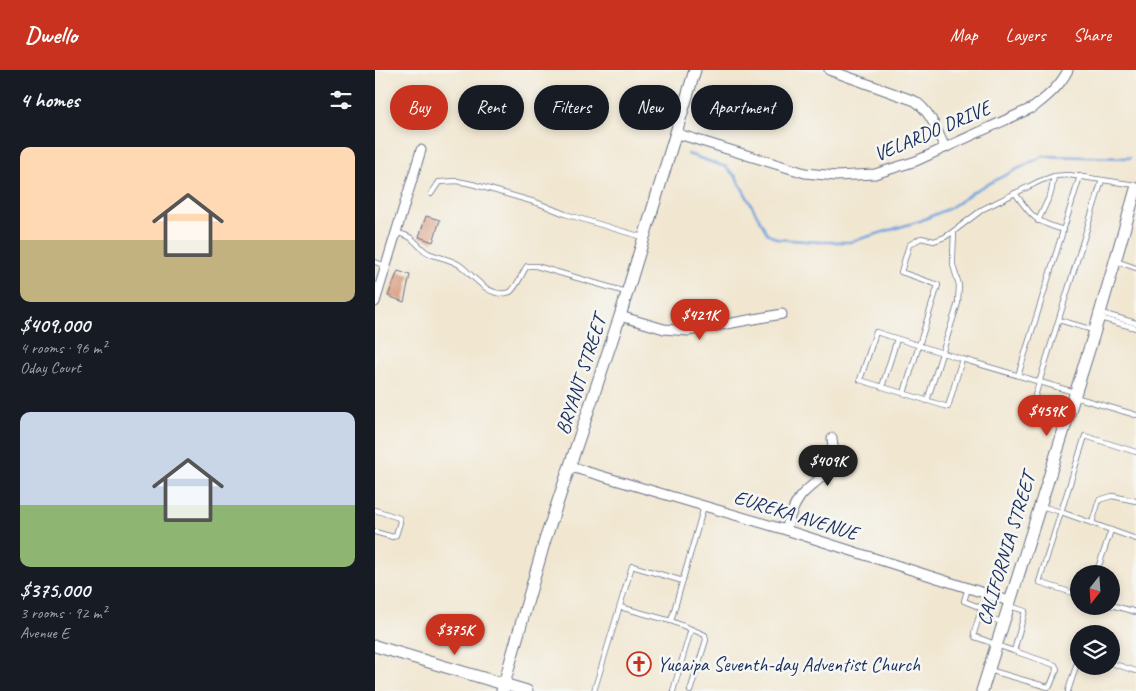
<!DOCTYPE html>
<meta charset="utf-8">
<style>
body{margin:0;font-family:Caveat,sans-serif;background:#20242c;color:#f1f3f6;height:100vh;display:flex;flex-direction:column;font-size:19px;white-space:nowrap}
*{box-sizing:border-box;margin:0}
p{font-size:16px;color:#9ea1a6}
.icon{flex:none;width:28px;height:28px;fill:none;stroke:currentColor;stroke-width:2;stroke-linecap:round;stroke-linejoin:round}
.map{position:relative;flex:1;overflow:hidden}
.sheet{display:flex;flex-direction:column;background:#171b24;width:375px}
.sheet>*{flex:none}
.banner{position:absolute;left:15px;top:15px;width:475px;height:45px;display:flex;gap:10px}
.needle{width:32px;rotate:197deg}
.buttons{position:absolute;left:695px;top:495px;display:grid;gap:10px}
.buttons a{display:grid;place-items:center;width:50px;height:50px;border-radius:50%;background:#171b24;box-shadow:0 2px 8px #0003;font-size:25px}
.price{position:absolute;translate:-50% -42px;padding:0 11px;border-radius:18px;background:#c8321e;color:#fff;font-size:16px;line-height:32px;filter:drop-shadow(0 1px 2px #0008)}
.price::after{content:'';position:absolute;left:50%;top:30px;width:15px;height:11px;margin-left:-8px;background:inherit;clip-path:polygon(0 0,100% 0,50% 100%)}
.price.active{background:#222;color:#fff}
ul{padding:0;list-style:none}
li{display:grid;align-content:center;gap:10px;height:265px;padding:0 20px}
li span{display:grid;place-items:center;height:155px;border-radius:10px;color:#555}
li>.icon{margin-inline-start:auto}
span .icon{width:90px;height:90px;fill:#fffc;stroke-width:1}
li b{font-size:21px}
h2{display:flex;justify-content:space-between;align-items:center;height:60px;padding:0 20px;font-size:21px}
.tag{padding:0 18px;border-radius:22px;background:#171b24;box-shadow:0 2px 8px #0003;font-size:18px;line-height:45px}
.tag.active{background:#c8321e;color:#fff}
header{display:flex;align-items:center;gap:30px;box-sizing:border-box;height:70px;padding:0 25px;background:#c8321e;color:#fff}
header strong{font-size:24px}
nav{display:flex;gap:28px;margin-inline-start:auto;font-size:18px}
main{display:flex;flex:1;min-height:0}
.map>svg:first-child{display:block}
.lines{fill:none;stroke-linecap:round;stroke-linejoin:round}
.stream{stroke:#75a3de;stroke-width:2.5}
.building{fill:#d59372}
.service-casing{stroke:#666f86;stroke-width:6}
.minor-casing{stroke:#666f86;stroke-width:11}
.tertiary-casing{stroke:#666f86;stroke-width:13}
.service{stroke:#fff;stroke-width:4.5}
.minor{stroke:#fff;stroke-width:9}
.tertiary{stroke:#fff;stroke-width:11}
.labels{text-anchor:middle;dominant-baseline:central;stroke-width:5;stroke-linejoin:round;paint-order:stroke}
.street-label{font-size:20px;fill:#1b2f5e;stroke:#f6f6f2}
.poi-label{font-size:20px;fill:#1b2f5e;stroke:#f6f6f2;text-anchor:start}
</style>
<header>
<strong>Dwello</strong>
<nav><a>Map</a><a>Layers</a><a>Share</a></nav>
</header>
<main>
<section class="sheet">
<h2>4 homes<svg class="icon" aria-label="filters" viewBox="0 0 24 24"><path d="M4 7h16M4 17h16"/><circle cx="9" cy="7" r="2"/><circle cx="15" cy="17" r="2"/></svg></h2>
<ul>
<li><span style="background:linear-gradient(#ffd9b3 60%,#c2b280 0)"><svg class="icon" aria-label="home" viewBox="0 0 24 24"><path d="M3 11l9-7 9 7M6 9v11h12V9"/></svg></span><div><b>$409,000</b><p>4 rooms · 96 m²</p><p>Oday Court</p></div></li>
<li><span style="background:linear-gradient(#c9d6e8 60%,#8fb573 0)"><svg class="icon" aria-label="home" viewBox="0 0 24 24"><path d="M3 11l9-7 9 7M6 9v11h12V9"/></svg></span><div><b>$375,000</b><p>3 rooms · 92 m²</p><p>Avenue E</p></div></li>
</ul>
</section>
<div class="map">
<svg width="761" height="621" viewBox="0 0 761 621">
<rect width="100%" height="100%" fill="#f6f6f2"/>
<filter id="ink" filterUnits="userSpaceOnUse"><feTurbulence type="fractalNoise" baseFrequency=".02" numOctaves="2"/><feDisplacementMap in="SourceGraphic" scale="10" xChannelSelector="R" yChannelSelector="G"/><feConvolveMatrix kernelMatrix="1 2 1 2 8 2 1 2 1" color-interpolation-filters="sRGB"/></filter>
<filter id="wash" filterUnits="userSpaceOnUse"><feTurbulence type="fractalNoise" baseFrequency=".0096" numOctaves="4" result="noise"/><feDisplacementMap in="SourceGraphic" scale="20" xChannelSelector="R" yChannelSelector="G"/><feGaussianBlur stdDeviation="1.12" result="paint"/><feColorMatrix in="noise" values="0 0 0 0 0 0 0 0 0 0 0 0 0 0 0 0 0 1.4 0 .05"/><feComposite in="paint" operator="in"/></filter>
<g filter="url(#wash)">
<rect width="100%" height="100%" fill="#f1e7d1"/>
<g class="lines">
<path class="stream" d="M313 84 351 97 361 107 392 163 402 169 444 172H475L545 151 575 138 601 120 668 86 755 88"/>
</g>
<g id="blocks">
<g class="building">
<path d="M51 146 65 150 58 172 44 167Z"/>
<path d="M23 201 35 205 29 232 13 226Z"/>
</g>
</g>
</g>
<g filter="url(#ink)">
<use href="#blocks" fill-opacity="0" stroke="#666f86" stroke-width="1"/>
<g class="lines">
<g class="service-casing">
<g id="service">
<path d="M640 123C656 146 660 152 689 160"/>
<path d="M56 124 64 112 82 111 97 114 163 133 190 144 267 167"/>
<path d="M663 151 676 123 679 106"/>
<path d="M21 162C25 164 32 165 36 168 42 173 46 179 53 183 64 188 77 189 86 196 99 206 115 230 135 222 141 219 147 203 152 196H161L251 222"/>
<path d="M741 191 761 198"/>
<path d="M0 192 11 196"/>
<path d="M726 243 761 253"/>
<path d="M725 248 761 258"/>
<path d="M684 250 718 260"/>
<path d="M501 262 587 289 573 337 485 310Z"/>
<path d="M587 289 699 322"/>
<path d="M643 306 705 106"/>
<path d="M507 317 522 269"/>
<path d="M529 323 563 215 526 202 534 175 546 168 559 171 570 167 579 161 608 139 665 111 679 106 694 105 761 115"/>
<path d="M700 327 761 345"/>
<path d="M552 331 583 233 584 215 578 195V187L579 161"/>
<path d="M690 353 655 342 727 110"/>
<path d="M761 382 710 366 686 442 761 469"/>
<path d="M666 436 686 442 664 512 704 525"/>
<path d="M0 440 24 448 25 452 21 465 18 467 0 462"/>
<path d="M717 453 724 430 737 426 761 431"/>
<path d="M721 504 736 460"/>
<path d="M593 518 589 531 604 537 606 540 599 563 600 567C614 571 625 577 639 581L650 541 635 536"/>
<path d="M736 535 761 542"/>
<path d="M245 537 296 551"/>
<path d="M605 545 627 552"/>
<path d="M736 593 761 601"/>
<path d="M614 600 673 617 675 616 682 599 680 595 639 581"/>
<path d="M219 621 257 496 308 511"/>
<path d="M298 621 316 559 296 551 329 436"/>
<path d="M315 621 331 570 330 565 316 559"/>
<path d="M693 621 704 587"/>
</g>
</g>
<g class="minor-casing">
<g id="minor">
<path d="M454 0 540 31C556 42 562 61 570 78"/>
<path d="M300 63 430 103 461 106 500 104 541 91 659 37C673 26 685 16 693 0"/>
<path d="M0 232 46 80"/>
<path d="M245 246 289 259 313 261 407 244"/>
<path d="M196 397 411 460 634 531"/>
<path d="M411 460C414 448 418 437 425 427 436 413 458 404 459 384 459 379 457 373 457 368"/>
</g>
</g>
<g class="tertiary-casing">
<g id="tertiary">
<path d="M0 576 152 621"/>
<path d="M127 621 170 470 245 246 320 0"/>
<path d="M607 621 718 267 761 119"/>
</g>
</g>
<use href="#service" class="service"/>
<use href="#minor" class="minor"/>
<use href="#tertiary" class="tertiary"/>
</g>
</g>
<defs>
<g id="church-ring" transform="scale(1.25)"><circle r="9.5" fill="#f6f6f2" stroke="#c8321e" stroke-width="1.5"/><path d="M-1.2-6h2.4v3.5h3.3v2.4h-3.3V6h-2.4V-.1h-3.3v-2.4h3.3Z" fill="#c8321e"/></g>
</defs>
<g fill-rule="evenodd">
<use href="#church-ring" x="264" y="594"/>
</g>
<g class="labels">
<g class="street-label">
<text transform="translate(557 61) rotate(-23)">VELARDO DRIVE</text>
<text transform="translate(206 305) rotate(-72)">BRYANT STREET</text>
<text transform="translate(421 445) rotate(17)">EUREKA AVENUE</text>
<text transform="translate(631 479) rotate(-73)">CALIFORNIA STREET</text>
</g>
<g class="poi-label">
<text x="282" y="594">Yucaipa Seventh-day Adventist Church</text>
</g>
</g>
</svg>
<div class="buttons">
<a><svg class="needle" viewBox="-14 -14 28 28"><path d="M0-13l5 13h-10z" fill="#e53935"/><path d="M0 13l5-13h-10z" fill="#9ea1a6"/></svg></a>
<a><svg class="icon" aria-label="layers" viewBox="0 0 24 24"><path d="M12 4l9 5-9 5-9-5zM3 14l9 5 9-5"/></svg></a>
</div>
<b class="price" style="left:325px;top:271px">$421K</b>
<b class="price" style="left:672px;top:367px">$459K</b>
<b class="price active" style="left:453px;top:417px">$409K</b>
<b class="price" style="left:80px;top:586px">$375K</b>
<div class="banner">
<a class="tag active">Buy</a>
<a class="tag">Rent</a>
<a class="tag">Filters</a>
<a class="tag">New</a>
<a class="tag">Apartment</a>
</div>
</div>
</main>
